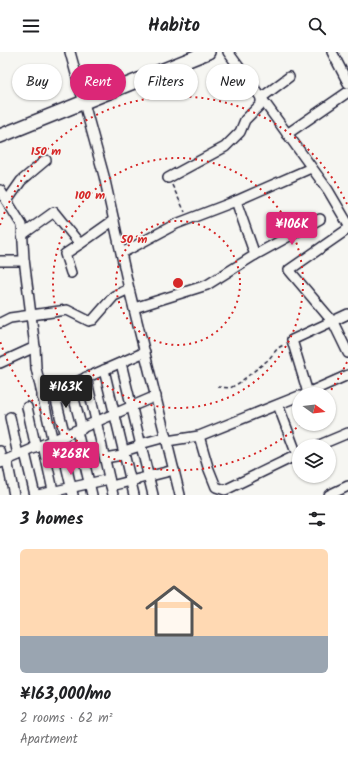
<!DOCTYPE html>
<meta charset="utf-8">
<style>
body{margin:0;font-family:Kalam,sans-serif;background:#f2f2f2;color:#202124;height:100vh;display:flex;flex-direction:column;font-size:15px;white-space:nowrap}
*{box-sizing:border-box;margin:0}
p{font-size:13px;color:#757577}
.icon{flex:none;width:22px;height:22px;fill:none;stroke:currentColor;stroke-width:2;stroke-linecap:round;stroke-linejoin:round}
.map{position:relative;height:443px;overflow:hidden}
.side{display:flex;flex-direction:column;background:#fff;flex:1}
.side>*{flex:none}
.hud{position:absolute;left:12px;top:12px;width:324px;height:36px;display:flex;gap:8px}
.needle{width:26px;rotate:105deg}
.controls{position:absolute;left:292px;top:335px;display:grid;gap:8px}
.controls a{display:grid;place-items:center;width:44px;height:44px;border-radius:50%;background:#fff;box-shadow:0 1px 3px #0004;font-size:20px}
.price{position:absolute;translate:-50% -34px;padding:0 9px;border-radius:4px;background:#db2777;color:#fff;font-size:13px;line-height:26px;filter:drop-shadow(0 1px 2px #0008)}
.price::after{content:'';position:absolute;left:50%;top:24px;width:12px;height:9px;margin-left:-6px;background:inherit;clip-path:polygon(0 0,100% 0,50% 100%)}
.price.active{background:#222;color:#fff}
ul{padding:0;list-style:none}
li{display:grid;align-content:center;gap:8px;height:212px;padding:0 20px}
li span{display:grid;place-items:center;height:124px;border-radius:6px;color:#555}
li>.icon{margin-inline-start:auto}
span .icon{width:72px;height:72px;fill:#fffc;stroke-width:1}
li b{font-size:17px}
h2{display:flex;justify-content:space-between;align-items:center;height:48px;padding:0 20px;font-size:17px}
.tag{padding:0 14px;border-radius:18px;background:#fff;box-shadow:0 1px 3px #0004;font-size:14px;line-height:36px}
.tag.active{background:#db2777;color:#fff}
header{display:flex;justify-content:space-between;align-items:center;height:52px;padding:0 20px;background:#fff;font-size:18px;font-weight:700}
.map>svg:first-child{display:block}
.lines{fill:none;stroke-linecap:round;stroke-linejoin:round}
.street-casing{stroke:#22223b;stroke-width:12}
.secondary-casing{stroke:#22223b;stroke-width:16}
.path{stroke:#22223b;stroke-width:1.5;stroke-dasharray:4 3;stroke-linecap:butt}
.street{stroke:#f6f6f2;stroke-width:9}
.secondary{stroke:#f6f6f2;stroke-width:13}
.ring{fill:none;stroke:#d62828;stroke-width:2;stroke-dasharray:2 4}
.centre{fill:#d62828;stroke:#f6f6f2;stroke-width:2}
.ring-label{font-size:12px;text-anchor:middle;font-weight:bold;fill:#d62828;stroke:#f6f6f2;stroke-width:3;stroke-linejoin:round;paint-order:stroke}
</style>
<header><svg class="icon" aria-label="menu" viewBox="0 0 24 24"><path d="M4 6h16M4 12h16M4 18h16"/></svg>Habito<svg class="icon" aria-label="search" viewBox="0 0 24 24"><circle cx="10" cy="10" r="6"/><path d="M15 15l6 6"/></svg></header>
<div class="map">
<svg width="348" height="443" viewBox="0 0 348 443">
<rect width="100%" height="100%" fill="#f6f6f2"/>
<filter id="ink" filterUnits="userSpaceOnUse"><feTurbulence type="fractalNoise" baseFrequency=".025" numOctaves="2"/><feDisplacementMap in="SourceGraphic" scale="8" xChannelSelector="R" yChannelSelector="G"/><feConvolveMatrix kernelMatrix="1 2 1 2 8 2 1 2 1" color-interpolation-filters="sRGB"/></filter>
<g filter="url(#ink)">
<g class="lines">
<g class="street-casing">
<g id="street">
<path d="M70 0 104 124 129 237 180 443"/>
<path d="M228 0 328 138 348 172"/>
<path d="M332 0 348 31"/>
<path d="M287 82 348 40"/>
<path d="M168 126 225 95 240 80 245 68 261 52V46L289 25"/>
<path d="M0 138 22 173 24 207 35 295 36 316 53 390"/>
<path d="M7 149 21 129 46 108"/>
<path d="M348 177 289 218 333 270 348 301"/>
<path d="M22 183 54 160 80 192 65 202 71 221"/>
<path d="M80 192 114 168"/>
<path d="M122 201 176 172 236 149 311 116"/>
<path d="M255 203 320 167"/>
<path d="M0 209H24"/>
<path d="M134 256 207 233 255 203 236 149"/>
<path d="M0 271 10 266 67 258 89 269 93 268 114 244 129 237"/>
<path d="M0 311 35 295"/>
<path d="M121 311 153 443"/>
<path d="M104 318 134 443"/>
<path d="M86 325 113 443"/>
<path d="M70 332 82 377"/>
<path d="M54 340 65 384"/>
<path d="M308 341 292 288 348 262"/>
<path d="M305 342 348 323"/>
<path d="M42 345 145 300"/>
<path d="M27 355 36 396"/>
<path d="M10 365 18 403"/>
<path d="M77 379 92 443"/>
<path d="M199 384 208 415 216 435 225 438 297 403 278 353"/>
<path d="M60 387 73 443"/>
<path d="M167 389 199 384 299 344"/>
<path d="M43 393 54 443"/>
<path d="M317 394 348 381"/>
<path d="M0 399 3 410"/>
<path d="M25 401 35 443"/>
<path d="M105 406 122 403 124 399 137 395 140 392 166 385"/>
<path d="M7 408 14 443"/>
<path d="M0 411 156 344"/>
<path d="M111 434 174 418"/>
<path d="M38 443 109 427"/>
<path d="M329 443 348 434"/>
</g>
</g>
<g class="secondary-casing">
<path id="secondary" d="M0 84 208 0"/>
</g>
<g class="path">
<path d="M172 133 185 160"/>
<path d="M217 335 230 336 239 331 268 308 278 296 285 292"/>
</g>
<use href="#street" class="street"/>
<use href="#secondary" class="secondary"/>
</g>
</g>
<g class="ring">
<circle cx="178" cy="231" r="62"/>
<circle cx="178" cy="231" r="125"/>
<path d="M347 310A187 187 0 0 1 329 341M301 372A187 187 0 0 1 0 289M0 173A187 187 0 0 1 347 152"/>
</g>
<circle cx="178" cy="231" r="6" class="centre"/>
<g class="ring-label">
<text x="46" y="103">150 m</text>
<text x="90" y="147">100 m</text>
<text x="134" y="191">50 m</text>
</g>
</svg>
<div class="controls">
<a><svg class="needle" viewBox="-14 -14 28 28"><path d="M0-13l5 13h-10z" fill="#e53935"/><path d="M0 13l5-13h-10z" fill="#757577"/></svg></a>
<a><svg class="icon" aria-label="layers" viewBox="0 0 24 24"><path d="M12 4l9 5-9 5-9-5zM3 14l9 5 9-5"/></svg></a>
</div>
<b class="price" style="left:292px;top:194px">¥106K</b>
<b class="price active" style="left:66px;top:357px">¥163K</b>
<b class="price" style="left:71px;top:424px">¥268K</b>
<div class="hud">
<a class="tag">Buy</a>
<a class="tag active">Rent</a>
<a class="tag">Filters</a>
<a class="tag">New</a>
</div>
</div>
<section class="side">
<h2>3 homes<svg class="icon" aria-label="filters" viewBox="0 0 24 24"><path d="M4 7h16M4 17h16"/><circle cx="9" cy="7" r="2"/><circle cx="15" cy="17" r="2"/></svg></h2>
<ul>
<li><span style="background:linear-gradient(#ffd9b3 70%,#9aa5b1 0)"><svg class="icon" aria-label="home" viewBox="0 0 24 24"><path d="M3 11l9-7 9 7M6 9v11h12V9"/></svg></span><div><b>¥163,000/mo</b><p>2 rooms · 62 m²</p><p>Apartment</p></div></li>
</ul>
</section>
